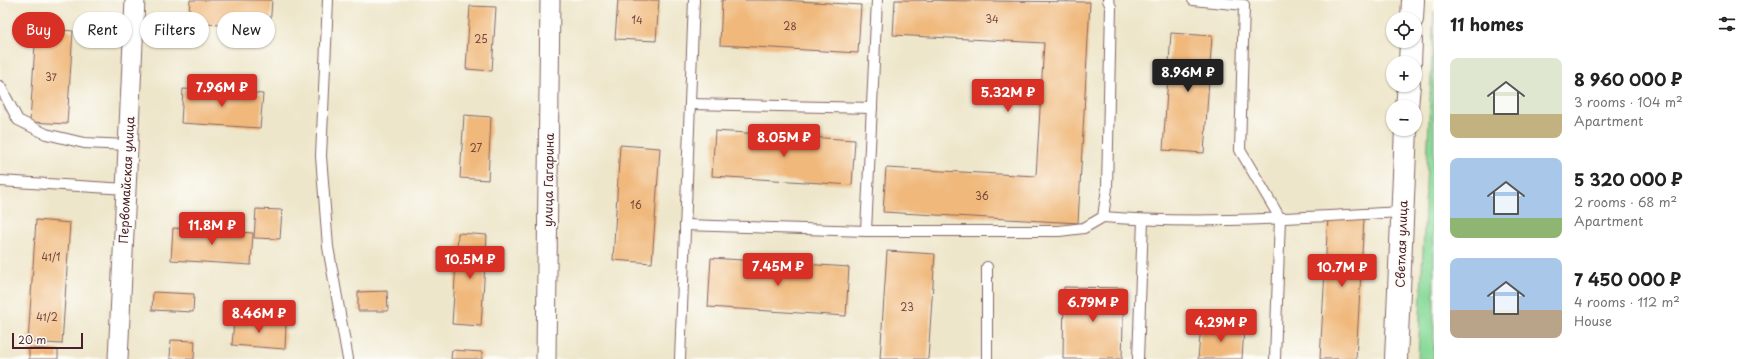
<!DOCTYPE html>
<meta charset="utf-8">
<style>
body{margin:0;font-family:"Playpen Sans",sans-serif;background:#f6f6f6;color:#222;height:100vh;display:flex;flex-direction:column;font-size:15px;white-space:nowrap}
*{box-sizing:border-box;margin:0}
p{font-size:13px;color:#767676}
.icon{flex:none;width:22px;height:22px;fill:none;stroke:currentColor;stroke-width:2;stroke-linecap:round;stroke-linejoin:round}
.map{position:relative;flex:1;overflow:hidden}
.panel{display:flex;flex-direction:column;background:#fff;width:320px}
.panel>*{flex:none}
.hud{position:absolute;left:12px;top:12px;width:380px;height:36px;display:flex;gap:8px}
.buttons{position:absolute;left:1386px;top:12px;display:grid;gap:8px}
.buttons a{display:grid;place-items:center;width:36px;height:36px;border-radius:50%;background:#fff;box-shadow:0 1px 3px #0004;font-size:20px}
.scale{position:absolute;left:12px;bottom:10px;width:71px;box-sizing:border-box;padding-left:4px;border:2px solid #4a1f2b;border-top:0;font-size:11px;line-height:14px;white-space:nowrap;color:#4a1f2b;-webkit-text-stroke:3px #fdfcf7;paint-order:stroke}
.price{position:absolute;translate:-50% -34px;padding:0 9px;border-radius:4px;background:#d93025;color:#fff;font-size:13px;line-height:26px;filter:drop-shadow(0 1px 2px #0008)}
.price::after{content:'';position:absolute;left:50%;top:24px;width:12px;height:9px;margin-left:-6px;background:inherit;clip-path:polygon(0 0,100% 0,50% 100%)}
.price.current{background:#222;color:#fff}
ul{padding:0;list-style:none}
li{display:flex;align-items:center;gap:12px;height:100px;padding:0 16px}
li span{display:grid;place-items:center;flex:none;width:112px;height:80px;border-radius:8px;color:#555}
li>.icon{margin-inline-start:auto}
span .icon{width:48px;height:48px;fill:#fffc;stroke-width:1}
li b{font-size:17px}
h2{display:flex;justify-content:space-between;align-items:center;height:48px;padding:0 16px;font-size:17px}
.tag{padding:0 14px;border-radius:18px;background:#fff;box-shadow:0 1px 3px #0004;font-size:14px;line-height:36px}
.tag.current{background:#d93025;color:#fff}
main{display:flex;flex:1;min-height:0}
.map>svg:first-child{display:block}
.green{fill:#89da9a;stroke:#6a7c62}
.building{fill:#f0b87a}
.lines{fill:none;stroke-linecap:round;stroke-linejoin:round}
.service-casing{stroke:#836563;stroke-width:12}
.minor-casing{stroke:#836563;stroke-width:21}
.tertiary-casing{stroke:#836563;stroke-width:24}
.service{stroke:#fff;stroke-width:10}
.minor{stroke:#fff;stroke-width:19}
.tertiary{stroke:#fff;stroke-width:22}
.labels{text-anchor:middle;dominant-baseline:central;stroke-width:4;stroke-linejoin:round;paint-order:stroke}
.number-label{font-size:10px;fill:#74453f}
.street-label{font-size:12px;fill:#4a1f2b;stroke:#fdfcf7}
</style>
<main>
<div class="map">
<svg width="1434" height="359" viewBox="0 0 1434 359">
<rect width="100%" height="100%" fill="#fdfcf7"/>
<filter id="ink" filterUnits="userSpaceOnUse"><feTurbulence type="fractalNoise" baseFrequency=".025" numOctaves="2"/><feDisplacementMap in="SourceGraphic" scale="8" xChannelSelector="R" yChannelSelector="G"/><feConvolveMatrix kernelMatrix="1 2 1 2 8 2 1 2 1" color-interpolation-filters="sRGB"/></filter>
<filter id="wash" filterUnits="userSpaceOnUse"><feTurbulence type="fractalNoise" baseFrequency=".012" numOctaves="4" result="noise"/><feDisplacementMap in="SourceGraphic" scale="16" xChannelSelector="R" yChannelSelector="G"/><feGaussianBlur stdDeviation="0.9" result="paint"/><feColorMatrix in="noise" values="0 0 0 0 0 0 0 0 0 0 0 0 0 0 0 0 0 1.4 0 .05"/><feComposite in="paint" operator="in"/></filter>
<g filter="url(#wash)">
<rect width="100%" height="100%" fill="#eee6ca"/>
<path class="green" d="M1434 11V359H1418Z"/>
<g id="blocks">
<g class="building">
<path d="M190 0H272L270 28 188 23Z"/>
<path d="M618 0H659L656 41 615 39Z"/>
<path d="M722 0H783L861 5 858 53 720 45Z"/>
<path d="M895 0 1090 2 1078 223 883 212 886 168 1036 176 1044 43 893 35Z"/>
<path d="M470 6 496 7 492 71 466 69Z"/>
<path d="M36 28 73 31 67 124 30 122Z"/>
<path d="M1171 33 1212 36 1204 153 1163 150Z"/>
<path d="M183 89 263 94 260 128 181 123Z"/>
<path d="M464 115 491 117 488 180 460 178Z"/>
<path d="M715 131 855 140 852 185 712 176Z"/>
<path d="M620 145 660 148 652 263 613 260Z"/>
<path d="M256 209 282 210 280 239 254 238Z"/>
<path d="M1328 217 1364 219 1356 359H1320Z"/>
<path d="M36 220 70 223 62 344 28 342Z"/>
<path d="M173 228 253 233 251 265 171 260Z"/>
<path d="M458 233 487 235 481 326 452 324Z"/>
<path d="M887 251 935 254 928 359H880Z"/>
<path d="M711 258 849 267 846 316 708 307Z"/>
<path d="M1064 287 1124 288 1122 359H1063Z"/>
<path d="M387 291 388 311H358V292Z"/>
<path d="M153 292 194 294 193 312 152 310Z"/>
<path d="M234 320 286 323 285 349 232 345Z"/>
<path d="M1201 325 1244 328 1242 359H1198Z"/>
<path d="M171 340 195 341 194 359H170Z"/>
<path d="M29 348 58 350V359H29Z"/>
<path d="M452 350 482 352V359H451Z"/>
</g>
</g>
</g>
<g filter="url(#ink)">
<use href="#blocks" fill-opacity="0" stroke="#836563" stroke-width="1"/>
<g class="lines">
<g class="service-casing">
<g id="service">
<path d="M328 0 321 156 328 247 348 359"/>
<path d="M1193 0 1244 5 1240 150 1280 218 1275 359"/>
<path d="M0 86 18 120 46 134 84 143 128 145"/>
<path d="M690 104 872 108"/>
<path d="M0 181 126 189"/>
<path d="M1103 217C1202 225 1303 217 1403 212"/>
<path d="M685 225 866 231H1059L1084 228 1103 217 1107 188 1111 7 1108 0"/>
<path d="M866 231 877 0"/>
<path d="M680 359 694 0"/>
<path d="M987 359V267"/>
<path d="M1138 359 1143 220"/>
</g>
</g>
<g class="minor-casing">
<g id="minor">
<path d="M118 359 135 0"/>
<path d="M546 359 550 0"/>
</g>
</g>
<g class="tertiary-casing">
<g id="tertiary">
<path d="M1412 19 1413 0"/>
<path d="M1410 63 1411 41"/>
<path d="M1407 107 1409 85"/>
<path d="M1396 359 1406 129"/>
</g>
</g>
<use href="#service" class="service"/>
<use href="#minor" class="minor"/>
<use href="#tertiary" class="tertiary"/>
</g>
</g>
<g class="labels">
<g class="number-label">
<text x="992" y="18">34</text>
<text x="637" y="19">14</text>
<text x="790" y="25">28</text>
<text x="481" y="38">25</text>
<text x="51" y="76">37</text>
<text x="476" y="147">27</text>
<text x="982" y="195">36</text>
<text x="636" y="204">16</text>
<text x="51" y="256">41/1</text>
<text x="907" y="306">23</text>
<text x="47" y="316">41/2</text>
</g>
<g class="street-label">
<text transform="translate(126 180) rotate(-87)">Первомайская улица</text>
<text transform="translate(548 180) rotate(-89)">улица Гагарина</text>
<text transform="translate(1401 244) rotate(-88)">Светлая улица</text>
</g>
</g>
</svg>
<div class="buttons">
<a><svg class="icon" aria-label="locate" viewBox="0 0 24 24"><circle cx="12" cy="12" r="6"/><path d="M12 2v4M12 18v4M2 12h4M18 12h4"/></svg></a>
<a>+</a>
<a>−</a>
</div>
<div class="scale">20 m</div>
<b class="price current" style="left:1188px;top:93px">8.96M ₽</b>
<b class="price" style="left:222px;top:108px">7.96M ₽</b>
<b class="price" style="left:1008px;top:113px">5.32M ₽</b>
<b class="price" style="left:784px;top:158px">8.05M ₽</b>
<b class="price" style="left:212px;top:246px">11.8M ₽</b>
<b class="price" style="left:470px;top:280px">10.5M ₽</b>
<b class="price" style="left:778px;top:287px">7.45M ₽</b>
<b class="price" style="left:1342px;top:288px">10.7M ₽</b>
<b class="price" style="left:1093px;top:323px">6.79M ₽</b>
<b class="price" style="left:259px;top:334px">8.46M ₽</b>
<b class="price" style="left:1221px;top:343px">4.29M ₽</b>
<div class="hud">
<a class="tag current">Buy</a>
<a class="tag">Rent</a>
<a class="tag">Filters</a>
<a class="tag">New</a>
</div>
</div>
<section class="panel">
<h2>11 homes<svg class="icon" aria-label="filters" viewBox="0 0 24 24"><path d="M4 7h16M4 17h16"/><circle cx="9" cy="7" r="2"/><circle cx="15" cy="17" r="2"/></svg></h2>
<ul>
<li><span style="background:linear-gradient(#dfe7d0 70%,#c2b280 0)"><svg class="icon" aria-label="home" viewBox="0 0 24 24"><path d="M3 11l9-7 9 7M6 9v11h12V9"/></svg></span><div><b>8 960 000 ₽</b><p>3 rooms · 104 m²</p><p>Apartment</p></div></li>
<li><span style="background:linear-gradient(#a9c7e8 75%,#8fb573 0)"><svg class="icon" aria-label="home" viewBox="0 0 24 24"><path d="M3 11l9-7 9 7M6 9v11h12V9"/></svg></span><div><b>5 320 000 ₽</b><p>2 rooms · 68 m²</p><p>Apartment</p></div></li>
<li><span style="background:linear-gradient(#a9c7e8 65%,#b9a48a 0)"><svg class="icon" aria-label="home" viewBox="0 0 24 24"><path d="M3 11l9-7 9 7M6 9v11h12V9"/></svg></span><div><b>7 450 000 ₽</b><p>4 rooms · 112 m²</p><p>House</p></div></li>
</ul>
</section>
</main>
